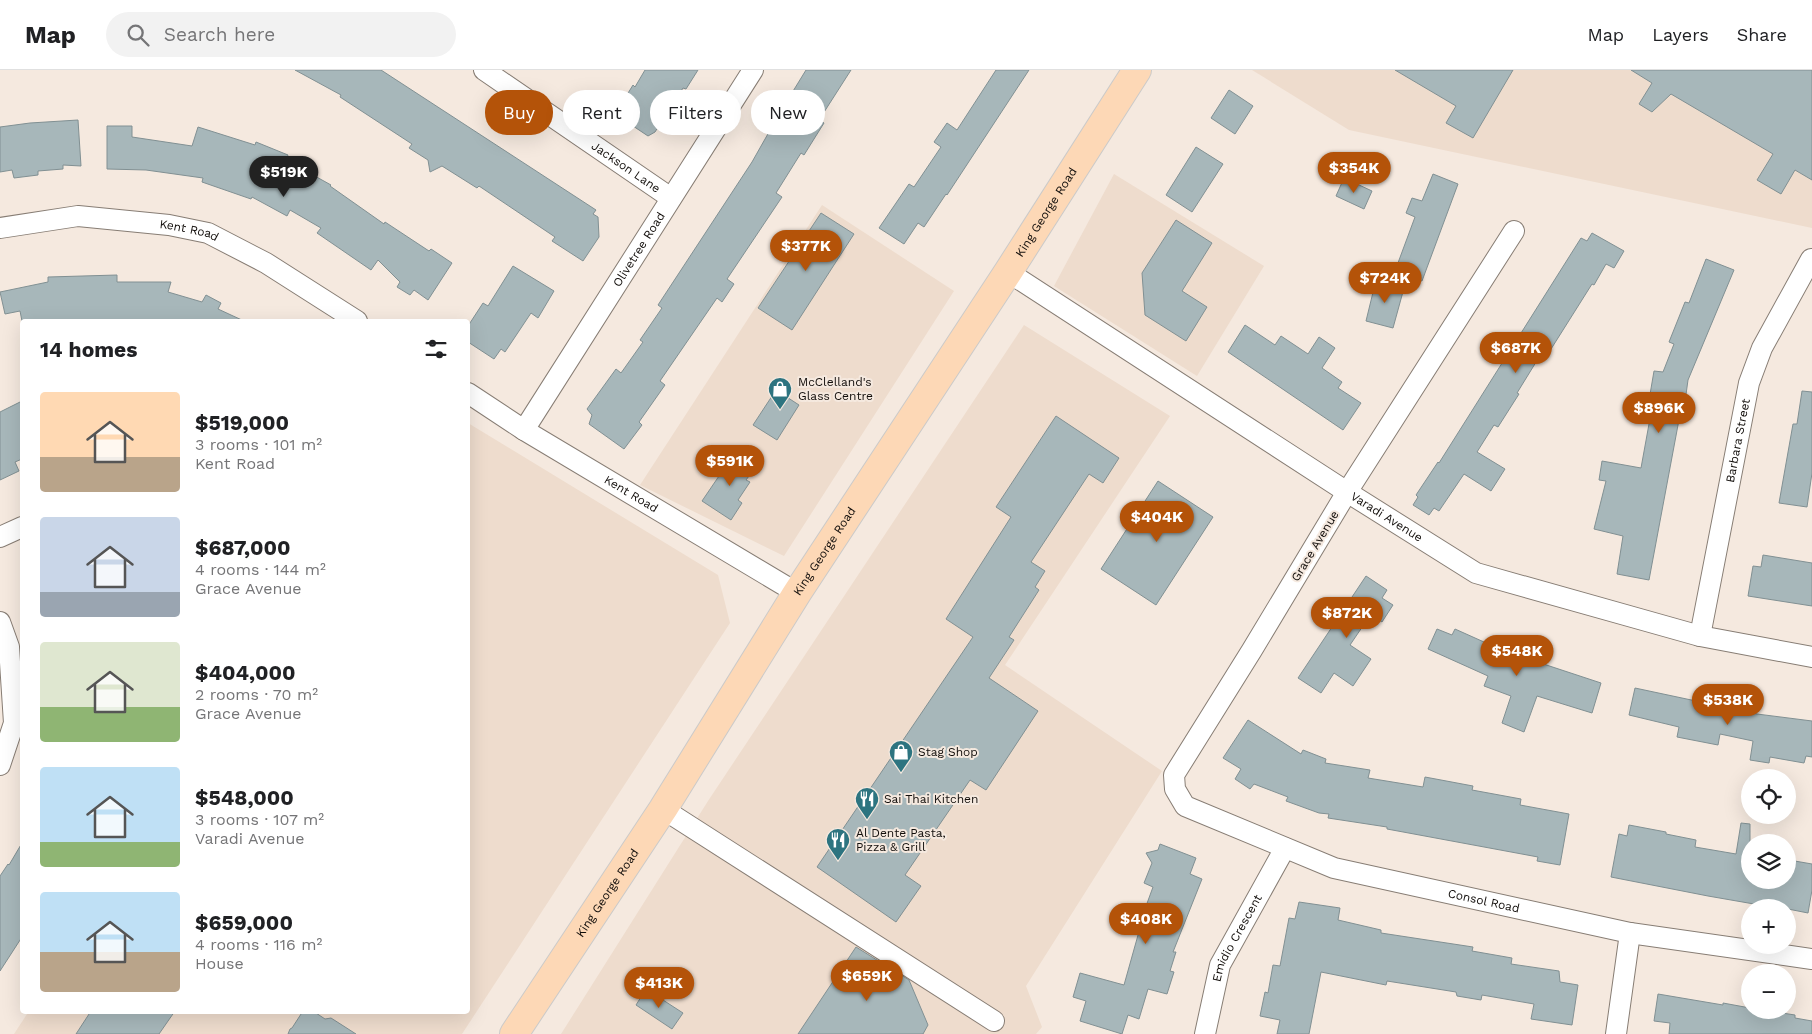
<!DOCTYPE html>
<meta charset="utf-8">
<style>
body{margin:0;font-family:"Work Sans",sans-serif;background:#f2f2f2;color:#202124;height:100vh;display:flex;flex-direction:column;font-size:19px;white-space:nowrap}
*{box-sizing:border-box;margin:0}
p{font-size:16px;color:#757577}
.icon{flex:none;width:28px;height:28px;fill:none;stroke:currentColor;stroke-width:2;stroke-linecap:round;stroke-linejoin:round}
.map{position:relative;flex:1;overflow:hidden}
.sheet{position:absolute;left:20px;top:249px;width:450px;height:695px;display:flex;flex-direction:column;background:#fff;border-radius:5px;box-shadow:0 5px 20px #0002}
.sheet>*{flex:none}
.banner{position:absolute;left:485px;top:20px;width:475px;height:45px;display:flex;gap:10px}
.controls{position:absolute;left:1741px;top:699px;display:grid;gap:10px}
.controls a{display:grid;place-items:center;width:55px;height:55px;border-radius:50%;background:#fff;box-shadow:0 5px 20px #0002;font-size:25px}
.price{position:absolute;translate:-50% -42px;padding:0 11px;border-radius:18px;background:#b45309;color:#fff;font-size:16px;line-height:32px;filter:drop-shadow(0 1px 2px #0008)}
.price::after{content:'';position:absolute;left:50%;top:30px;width:15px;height:11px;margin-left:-8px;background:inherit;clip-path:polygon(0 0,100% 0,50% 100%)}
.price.selected{background:#222;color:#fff}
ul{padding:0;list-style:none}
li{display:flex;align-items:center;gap:15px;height:125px;padding:0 20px}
li span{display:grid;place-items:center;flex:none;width:140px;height:100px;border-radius:5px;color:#555}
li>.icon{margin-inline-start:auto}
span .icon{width:60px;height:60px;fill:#fffc;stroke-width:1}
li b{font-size:21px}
h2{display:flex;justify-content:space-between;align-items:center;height:60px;padding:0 20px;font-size:21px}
.chip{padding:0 18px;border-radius:22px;background:#fff;box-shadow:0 5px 20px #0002;font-size:18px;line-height:45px}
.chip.selected{background:#b45309;color:#fff}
header{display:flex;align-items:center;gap:30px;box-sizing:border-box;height:70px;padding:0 25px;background:#fff;border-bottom:1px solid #e0e0e0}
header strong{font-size:24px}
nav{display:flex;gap:28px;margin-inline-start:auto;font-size:18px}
.search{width:350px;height:45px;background:#f2f2f2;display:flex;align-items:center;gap:12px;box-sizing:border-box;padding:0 18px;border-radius:28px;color:#757577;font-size:19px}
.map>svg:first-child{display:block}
.built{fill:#eedccd}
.building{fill:#a7b7ba;stroke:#819093}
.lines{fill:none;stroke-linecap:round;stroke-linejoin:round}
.street-casing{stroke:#877d74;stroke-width:22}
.primary-casing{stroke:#cbcac9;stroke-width:30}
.street{stroke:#fff;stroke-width:20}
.primary{stroke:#fdd8b6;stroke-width:28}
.labels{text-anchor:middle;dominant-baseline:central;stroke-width:4;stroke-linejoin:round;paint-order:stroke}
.street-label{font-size:12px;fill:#120e0b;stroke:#f5e9df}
.poi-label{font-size:12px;fill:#120e0b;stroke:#f5e9df;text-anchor:start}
</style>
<header>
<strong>Map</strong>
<div class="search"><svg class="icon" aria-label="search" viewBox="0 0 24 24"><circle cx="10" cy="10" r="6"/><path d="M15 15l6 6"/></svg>Search here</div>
<nav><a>Map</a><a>Layers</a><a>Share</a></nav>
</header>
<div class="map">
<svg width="1812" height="964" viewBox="0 0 1812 964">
<rect width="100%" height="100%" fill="#f5e9df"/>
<g class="built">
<path d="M1252 0H1812V158L1349 60Z"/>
<path d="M1114 104 1264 196 1197 306 1054 216Z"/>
<path d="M822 135 954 221 784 486 640 415Z"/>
<path d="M1024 255 1170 346 1005 595 1162 701 1026 916 1042 957 1036 964H561L708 731Z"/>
<path d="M468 353 718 505 730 553 462 964H14L29 941H468Z"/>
</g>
<g class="building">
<path d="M295 0H381L596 140 593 144 598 147 599 167 583 191 552 171 555 167 479 116 477 118 442 96 430 102 428 90 409 78 412 74 340 27 341 25Z"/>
<path d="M645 0H698L686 19 683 18 655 62 648 66 609 40 620 25 625 28 633 15 635 17Z"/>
<path d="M806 0H851L819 50 824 53 804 85 801 83 776 123 782 127 727 209 734 214 722 232 717 228 660 311 665 315 639 352 642 355 624 379 589 354 592 345 587 339 616 299 621 303 643 272 640 270 662 238 658 235 752 92 769 62H768Z"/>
<path d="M996 0H1029L947 125 946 124 924 157 918 153 904 174 879 158 909 114 914 117 941 77 934 72 947 53 957 60Z"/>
<path d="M1395 0H1513L1473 68 1446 53 1456 36Z"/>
<path d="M1631 0H1812V110L1795 100 1781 124 1757 110 1773 84 1671 24 1652 42 1639 34 1652 13Z"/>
<path d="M1229 20 1253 36 1235 64 1211 48Z"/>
<path d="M78 50 81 96 63 95V99L38 101V105L14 108 12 100 0 102V57L30 53Z"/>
<path d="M107 56H132V67L192 76 198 57 255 75 256 72 288 85 286 90 331 115 330 116 384 154 385 152 429 181 431 179 452 193 428 230 414 220 410 225 397 217 400 212 378 190 371 200 317 163 321 158 290 140 287 146 252 127 251 129 202 112 203 108 146 100 107 99Z"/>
<path d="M1196 77 1223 94 1192 142 1166 125Z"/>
<path d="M1433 104 1458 114 1422 211 1395 201 1415 147 1406 143 1412 128 1422 131Z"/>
<path d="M1344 108 1372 121 1364 139 1336 126Z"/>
<path d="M821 143 854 164 792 260 758 238Z"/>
<path d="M1176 150 1212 173 1182 221 1207 237 1186 271 1145 245 1142 203Z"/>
<path d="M1592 163 1624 181 1614 198 1606 194 1594 215 1592 214 1546 287 1541 284 1517 323 1519 324 1498 357 1494 355 1477 382 1505 399 1491 421 1464 404 1439 441 1434 438 1429 445 1413 435 1418 427 1416 425 1438 392 1439 393 1581 168 1587 171Z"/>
<path d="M1706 189 1734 200 1688 310 1684 339H1681L1649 510 1617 504 1623 466 1594 459 1606 411 1599 410 1602 391 1641 398 1651 343 1647 342 1654 301 1663 302 1674 274 1669 272 1685 232 1689 233Z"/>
<path d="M513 196 554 221 538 248 531 243 505 282 501 279 494 289 468 272V256L483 233 488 236Z"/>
<path d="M117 205V212H171L168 222 202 232 206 225 221 233 218 239 244 251H22L20 241 5 244 0 222 48 212V207Z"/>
<path d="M1376 210 1404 218 1393 258 1366 251Z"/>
<path d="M1245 255 1275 275 1281 266 1308 284 1319 267 1335 278 1322 298 1342 312 1338 318 1361 333 1343 360 1228 282Z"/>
<path d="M776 320 799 335 777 370 753 355Z"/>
<path d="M1802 321 1812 322V403L1807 437 1779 433 1793 354H1797Z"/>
<path d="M22 331V389L15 392 19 401 0 410V342Z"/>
<path d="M1056 346 1119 388 1103 413 1089 404 1031 492 1045 501 1035 517 1039 520 1009 567 1014 570 989 608 1038 641 986 720 970 710 905 805 921 816 896 852 817 797 973 567 946 549 1011 447 996 437Z"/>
<path d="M734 384 755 398 746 410 750 412 738 430 742 433 731 450 702 431Z"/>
<path d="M1158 411 1213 447 1156 535 1101 499Z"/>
<path d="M1763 485 1812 493V536L1748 526 1753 496 1761 497Z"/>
<path d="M1366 506 1387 520 1382 528 1393 535 1382 552 1371 544 1350 575 1371 589 1353 616 1334 603 1321 623 1298 608Z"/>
<path d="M1437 559 1452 565 1455 559 1504 581 1601 613 1592 643 1537 626 1524 662 1502 653 1511 626 1484 616 1488 606 1428 579Z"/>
<path d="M1635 618 1757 644 1812 651V687L1806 686 1804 693 1770 687 1769 693 1750 690 1753 671 1720 664 1718 675 1677 667 1679 657 1629 645Z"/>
<path d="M1248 650 1301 684 1303 680 1326 689 1325 693 1370 700 1368 708 1423 717 1425 707 1473 716 1472 720 1521 729 1520 735 1569 744 1560 795 1537 791 1538 787 1387 759V757L1328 748 1329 744 1319 743 1286 731 1288 727 1254 714 1250 719 1235 709 1241 699 1223 688Z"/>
<path d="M1741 753 1750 754V810H1788L1789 790 1812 794V820L1808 843 1788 839V838H1777L1708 826 1611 807 1619 764 1627 766 1629 755 1666 762V764L1696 770 1695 777 1736 784Z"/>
<path d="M22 773V867L0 901V806L8 794 9 795Z"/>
<path d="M1160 774 1196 788 1190 804 1202 809 1173 882H1176L1170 901 1174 902 1167 924 1148 919 1139 949 1128 945 1122 964 1080 951 1086 931 1073 927 1080 903 1124 915 1140 858H1138L1153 817 1144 813 1152 793 1146 783 1158 780Z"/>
<path d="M1299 832 1340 838 1338 850 1381 860V863L1473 877 1472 881 1512 888 1511 894 1559 901 1560 912 1578 915 1572 955 1531 949 1534 934 1482 925 1481 930 1457 926 1456 922 1387 911 1386 915 1321 902 1309 964H1277L1280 950 1260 946 1265 922 1268 923 1273 895 1280 896 1289 848 1295 849Z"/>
<path d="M856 877 909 910 928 955 923 964H798Z"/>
<path d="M646 919 683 943 672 959 636 935Z"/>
<path d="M1658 924 1723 935V933L1750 938V940L1769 941 1795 945V948L1812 951V964H1669L1670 953 1654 951Z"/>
<path d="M91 941H175L159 964H76Z"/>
<path d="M303 941H313L325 949 331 948 356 964H288L290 959 292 958Z"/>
</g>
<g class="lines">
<g class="street-casing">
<g id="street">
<path id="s1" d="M484 0 671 128"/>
<path id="s2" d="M0 158 78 146 169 155 208 163 266 193 357 251"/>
<path id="s3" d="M1514 161 1347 422 1252 580 1174 705 1175 719 1185 736 1334 798 1630 863 1812 889"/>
<path id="s4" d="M1008 202 1347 422 1476 503 1700 566 1812 587"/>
<path id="s5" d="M468 323 524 360 797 523"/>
<path id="s6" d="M524 360 753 0"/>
<path d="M0 467 22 457"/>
<path d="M0 552 9 577 14 653 0 695"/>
<path id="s7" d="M1700 566 1749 313 1762 278 1811 189"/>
<path d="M663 739 994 951"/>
<path id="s8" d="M1205 964 1220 895 1285 778"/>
<path d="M1616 964 1630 863"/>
</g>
</g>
<g class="primary-casing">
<g id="primary">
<path id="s9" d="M514 964 663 739 797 523 1008 202 1137 0"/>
</g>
</g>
<use href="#street" class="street"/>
<use href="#primary" class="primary"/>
</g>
<defs>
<g id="shop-pin" transform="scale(1.25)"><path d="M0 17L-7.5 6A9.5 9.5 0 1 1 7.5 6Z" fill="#2d7480" stroke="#f5e9df"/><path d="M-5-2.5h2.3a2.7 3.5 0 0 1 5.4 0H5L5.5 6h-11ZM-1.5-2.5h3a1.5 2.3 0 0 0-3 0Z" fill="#fff"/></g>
<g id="restaurant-pin" transform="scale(1.25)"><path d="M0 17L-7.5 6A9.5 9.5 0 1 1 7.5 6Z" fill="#2d7480" stroke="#f5e9df"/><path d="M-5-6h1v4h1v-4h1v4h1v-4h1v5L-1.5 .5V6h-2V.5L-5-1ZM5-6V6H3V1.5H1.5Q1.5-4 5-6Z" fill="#fff"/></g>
</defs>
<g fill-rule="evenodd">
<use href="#shop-pin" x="780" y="319"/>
<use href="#shop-pin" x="901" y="682"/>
<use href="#restaurant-pin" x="867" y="729"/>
<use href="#restaurant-pin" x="838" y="770"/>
</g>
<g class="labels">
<g class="street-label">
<text stroke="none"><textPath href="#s1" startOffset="172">Jackson Lane</textPath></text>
<text stroke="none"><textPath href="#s9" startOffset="979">King George Road</textPath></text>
<text stroke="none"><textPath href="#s2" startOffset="191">Kent Road</textPath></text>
<text stroke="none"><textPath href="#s6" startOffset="214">Olivetree Road</textPath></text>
<text stroke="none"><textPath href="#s7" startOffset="199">Barbara Street</textPath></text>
<text stroke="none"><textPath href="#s5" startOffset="192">Kent Road</textPath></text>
<text stroke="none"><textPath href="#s4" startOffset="451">Varadi Avenue</textPath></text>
<text transform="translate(1315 476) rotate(-59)">Grace Avenue</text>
<text stroke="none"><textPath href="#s9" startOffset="574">King George Road</textPath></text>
<text stroke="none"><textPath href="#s9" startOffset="169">King George Road</textPath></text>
<text stroke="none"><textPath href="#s3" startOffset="990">Consol Road</textPath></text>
<text stroke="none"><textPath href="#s8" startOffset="102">Emidio Crescent</textPath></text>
</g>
<g class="poi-label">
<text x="798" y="312">McClelland's<tspan x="798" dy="14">Glass Centre</tspan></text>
<text x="918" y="682">Stag Shop</text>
<text x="884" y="729">Sai Thai Kitchen</text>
<text x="856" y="763">Al Dente Pasta,<tspan x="856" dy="14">Pizza &amp; Grill</tspan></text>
</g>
</g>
</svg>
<div class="controls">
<a><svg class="icon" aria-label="locate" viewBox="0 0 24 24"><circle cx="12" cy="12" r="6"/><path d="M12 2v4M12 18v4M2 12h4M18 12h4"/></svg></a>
<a><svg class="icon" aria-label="layers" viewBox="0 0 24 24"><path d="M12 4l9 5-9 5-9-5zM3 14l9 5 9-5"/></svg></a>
<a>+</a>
<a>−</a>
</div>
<b class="price" style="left:1354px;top:124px">$354K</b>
<b class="price selected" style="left:284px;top:128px">$519K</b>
<b class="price" style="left:806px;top:202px">$377K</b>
<b class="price" style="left:1385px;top:234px">$724K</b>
<b class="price" style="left:1516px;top:304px">$687K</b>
<b class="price" style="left:1659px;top:364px">$896K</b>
<b class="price" style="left:730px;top:417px">$591K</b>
<b class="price" style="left:1157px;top:473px">$404K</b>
<b class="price" style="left:1347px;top:569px">$872K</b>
<b class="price" style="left:1517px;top:607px">$548K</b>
<b class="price" style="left:1728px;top:656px">$538K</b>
<b class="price" style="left:1146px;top:875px">$408K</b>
<b class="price" style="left:867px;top:932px">$659K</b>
<b class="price" style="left:659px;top:939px">$413K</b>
<div class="banner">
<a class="chip selected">Buy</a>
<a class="chip">Rent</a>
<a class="chip">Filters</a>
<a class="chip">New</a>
</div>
<section class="sheet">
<h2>14 homes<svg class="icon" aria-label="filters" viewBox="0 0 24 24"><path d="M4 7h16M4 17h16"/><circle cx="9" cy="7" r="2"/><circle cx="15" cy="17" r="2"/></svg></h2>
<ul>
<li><span style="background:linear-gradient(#ffd9b3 65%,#b9a48a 0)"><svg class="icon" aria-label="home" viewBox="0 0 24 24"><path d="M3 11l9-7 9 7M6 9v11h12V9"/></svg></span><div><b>$519,000</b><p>3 rooms · 101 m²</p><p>Kent Road</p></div></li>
<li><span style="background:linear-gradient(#c9d6e8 75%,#9aa5b1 0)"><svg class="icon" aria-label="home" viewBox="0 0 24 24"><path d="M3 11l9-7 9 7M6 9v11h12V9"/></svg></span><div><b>$687,000</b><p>4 rooms · 144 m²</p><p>Grace Avenue</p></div></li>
<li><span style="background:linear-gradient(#dfe7d0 65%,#8fb573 0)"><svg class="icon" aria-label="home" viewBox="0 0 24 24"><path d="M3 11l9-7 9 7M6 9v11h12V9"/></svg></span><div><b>$404,000</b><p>2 rooms · 70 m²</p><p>Grace Avenue</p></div></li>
<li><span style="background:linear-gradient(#bfe0f5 75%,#8fb573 0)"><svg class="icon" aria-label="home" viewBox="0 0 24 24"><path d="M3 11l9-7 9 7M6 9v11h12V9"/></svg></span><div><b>$548,000</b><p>3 rooms · 107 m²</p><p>Varadi Avenue</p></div></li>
<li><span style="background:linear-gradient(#bfe0f5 60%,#b9a48a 0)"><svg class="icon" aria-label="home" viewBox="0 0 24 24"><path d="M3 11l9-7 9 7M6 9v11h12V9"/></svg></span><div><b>$659,000</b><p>4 rooms · 116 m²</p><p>House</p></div></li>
</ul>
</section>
</div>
